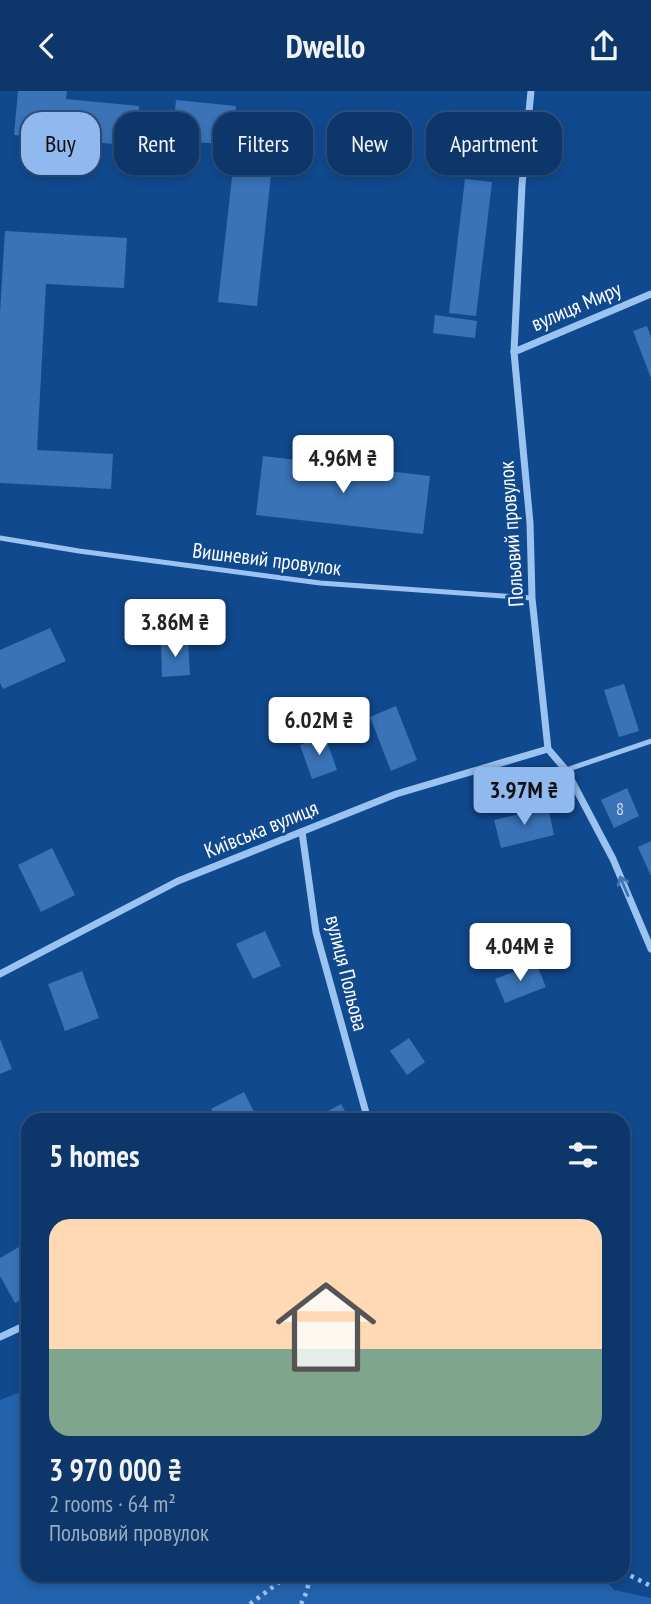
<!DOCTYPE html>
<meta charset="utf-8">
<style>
body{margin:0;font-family:"PT Sans Narrow",sans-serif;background:#1b4272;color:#f1f3f6;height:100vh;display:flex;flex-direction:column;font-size:26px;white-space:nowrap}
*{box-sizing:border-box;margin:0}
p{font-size:23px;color:#9aacc1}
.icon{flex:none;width:38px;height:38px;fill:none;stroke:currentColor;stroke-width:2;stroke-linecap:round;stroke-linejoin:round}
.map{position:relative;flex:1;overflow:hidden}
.sheet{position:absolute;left:21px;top:1022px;width:609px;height:469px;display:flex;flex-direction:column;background:#0d376a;border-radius:21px;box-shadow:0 4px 10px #0003,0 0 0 2px #2d517e}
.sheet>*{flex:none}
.banner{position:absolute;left:21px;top:21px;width:609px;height:63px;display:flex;gap:14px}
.price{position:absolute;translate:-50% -60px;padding:0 16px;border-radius:7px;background:#fff;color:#222;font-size:23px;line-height:46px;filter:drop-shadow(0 2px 4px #0008)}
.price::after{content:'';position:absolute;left:50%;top:42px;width:21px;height:16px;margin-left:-10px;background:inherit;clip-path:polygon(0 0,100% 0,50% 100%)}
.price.active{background:#90b9f0;color:#111}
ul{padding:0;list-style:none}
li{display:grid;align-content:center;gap:14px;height:371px;padding:0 28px}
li+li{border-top:2px solid #2d517e}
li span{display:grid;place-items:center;height:217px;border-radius:21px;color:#555}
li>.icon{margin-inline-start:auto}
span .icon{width:126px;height:126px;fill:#fffc;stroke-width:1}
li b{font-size:30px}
h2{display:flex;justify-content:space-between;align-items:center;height:84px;padding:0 28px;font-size:30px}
.tag{padding:0 24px;border-radius:21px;background:#0d376a;box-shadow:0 4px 10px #0003,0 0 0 2px #2d517e;font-size:24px;line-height:63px}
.tag.active{background:#90b9f0;color:#111}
header{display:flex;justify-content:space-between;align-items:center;height:91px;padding:0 28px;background:#0d376a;font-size:32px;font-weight:700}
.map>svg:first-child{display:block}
.green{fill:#2363ad}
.building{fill:#3a73b7}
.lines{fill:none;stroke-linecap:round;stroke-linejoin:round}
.path{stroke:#9ac3f2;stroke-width:4.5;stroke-dasharray:3.5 5;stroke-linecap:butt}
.lane{stroke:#9ac3f2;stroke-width:5}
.street{stroke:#9ac3f2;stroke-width:7}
.oneway{stroke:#4174b1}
.labels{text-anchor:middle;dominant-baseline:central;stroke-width:6;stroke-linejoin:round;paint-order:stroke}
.number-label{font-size:18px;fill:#cedced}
.street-label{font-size:21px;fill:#fff;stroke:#11498e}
</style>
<header><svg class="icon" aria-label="back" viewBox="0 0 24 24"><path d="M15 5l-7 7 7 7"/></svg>Dwello<svg class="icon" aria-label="share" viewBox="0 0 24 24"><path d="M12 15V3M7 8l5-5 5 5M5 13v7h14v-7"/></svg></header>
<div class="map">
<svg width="651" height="1513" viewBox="0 0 651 1513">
<rect width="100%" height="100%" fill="#11498e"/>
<path class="green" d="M28 1298V1484H601L614 1499 651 1507V1513H0V1309Z"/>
<g class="building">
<path d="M18 0H67L66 8 139 15 136 55 14 44Z"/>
<path d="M176 9 236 15 232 54 172 49Z"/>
<path d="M468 19 502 22 497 80 463 77Z"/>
<path d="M238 33 276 37 257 215 218 211Z"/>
<path d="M465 88 492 91 476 225 449 222Z"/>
<path d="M5 140 127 147 124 197 46 193 37 359 113 363 111 398 0 392V221Z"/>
<path d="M435 224 477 230 475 247 433 242Z"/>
<path d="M647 235 651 246V287L633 240Z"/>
<path d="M263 365 430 385 423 443 256 424Z"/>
<path d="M50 537 66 570 3 598 0 592V559Z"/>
<path d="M188 551 190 584 162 586 161 552Z"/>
<path d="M624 593 639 640 619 646 604 599Z"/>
<path d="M396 615 417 669 391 680 370 626Z"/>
<path d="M325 645 337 679 312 688 300 654Z"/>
<path d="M627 697 639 725 614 737 601 709Z"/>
<path d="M548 716 554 744 501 757 494 729Z"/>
<path d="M651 750V785L638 756Z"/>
<path d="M52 757 75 804 41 821 18 774Z"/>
<path d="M265 840 281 875 253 888 236 853Z"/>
<path d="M536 872 546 896 505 912 495 888Z"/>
<path d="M82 880 99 927 65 940 48 893Z"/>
<path d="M409 947 425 971 407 984 390 960Z"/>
<path d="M0 948 12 978 0 983Z"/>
<path d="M244 1001 256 1025 248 1029H217L211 1018Z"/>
<path d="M341 1013 350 1029H311Z"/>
<path d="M24 1153 28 1160V1205L15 1212 0 1185V1167Z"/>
</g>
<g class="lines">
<g class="path">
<path d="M623 1481 651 1495"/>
<path d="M250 1513 289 1484"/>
<path d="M301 1513 307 1500 310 1484"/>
</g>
<g class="lane">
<path d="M0 447 79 460 320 492 532 507"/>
<path d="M566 679 651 650"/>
</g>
<g class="street">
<path d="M531 0 522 94 514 261 530 432 532 507 548 658 566 679 613 768 651 858"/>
<path d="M514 261 651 203"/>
<path d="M302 741 316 841 368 1029"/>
<path d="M0 883 178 790 396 703 548 658"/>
<path d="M0 1246 28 1233"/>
</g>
</g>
<defs><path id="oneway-shaft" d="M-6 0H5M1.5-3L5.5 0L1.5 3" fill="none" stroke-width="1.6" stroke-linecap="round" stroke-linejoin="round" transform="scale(1.75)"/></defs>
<use class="oneway" href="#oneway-shaft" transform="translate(624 795) rotate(-113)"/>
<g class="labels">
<g class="number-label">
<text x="620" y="717">8</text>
</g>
<g class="street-label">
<text transform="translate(576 215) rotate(-23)">вулиця Миру</text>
<text transform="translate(511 443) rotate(-94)">Польовий провулок</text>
<text transform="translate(267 468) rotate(7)">Вишневий провулок</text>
<text transform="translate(261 738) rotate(-22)">Київська вулиця</text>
<text transform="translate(347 882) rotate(76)">вулиця Польова</text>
</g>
</g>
</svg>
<b class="price" style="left:343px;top:404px">4.96M ₴</b>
<b class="price" style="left:175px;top:568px">3.86M ₴</b>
<b class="price" style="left:319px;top:666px">6.02M ₴</b>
<b class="price active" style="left:524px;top:736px">3.97M ₴</b>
<b class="price" style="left:520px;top:892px">4.04M ₴</b>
<div class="banner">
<a class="tag active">Buy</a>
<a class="tag">Rent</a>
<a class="tag">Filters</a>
<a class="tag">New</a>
<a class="tag">Apartment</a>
</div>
<section class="sheet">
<h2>5 homes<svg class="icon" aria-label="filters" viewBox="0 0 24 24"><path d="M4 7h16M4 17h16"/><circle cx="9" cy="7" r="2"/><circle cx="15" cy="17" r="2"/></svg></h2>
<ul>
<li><span style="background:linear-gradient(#ffd9b3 60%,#7fa58c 0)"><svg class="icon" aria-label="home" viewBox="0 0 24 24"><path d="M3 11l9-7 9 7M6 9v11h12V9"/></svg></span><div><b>3 970 000 ₴</b><p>2 rooms · 64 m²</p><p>Польовий провулок</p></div></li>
</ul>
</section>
</div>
